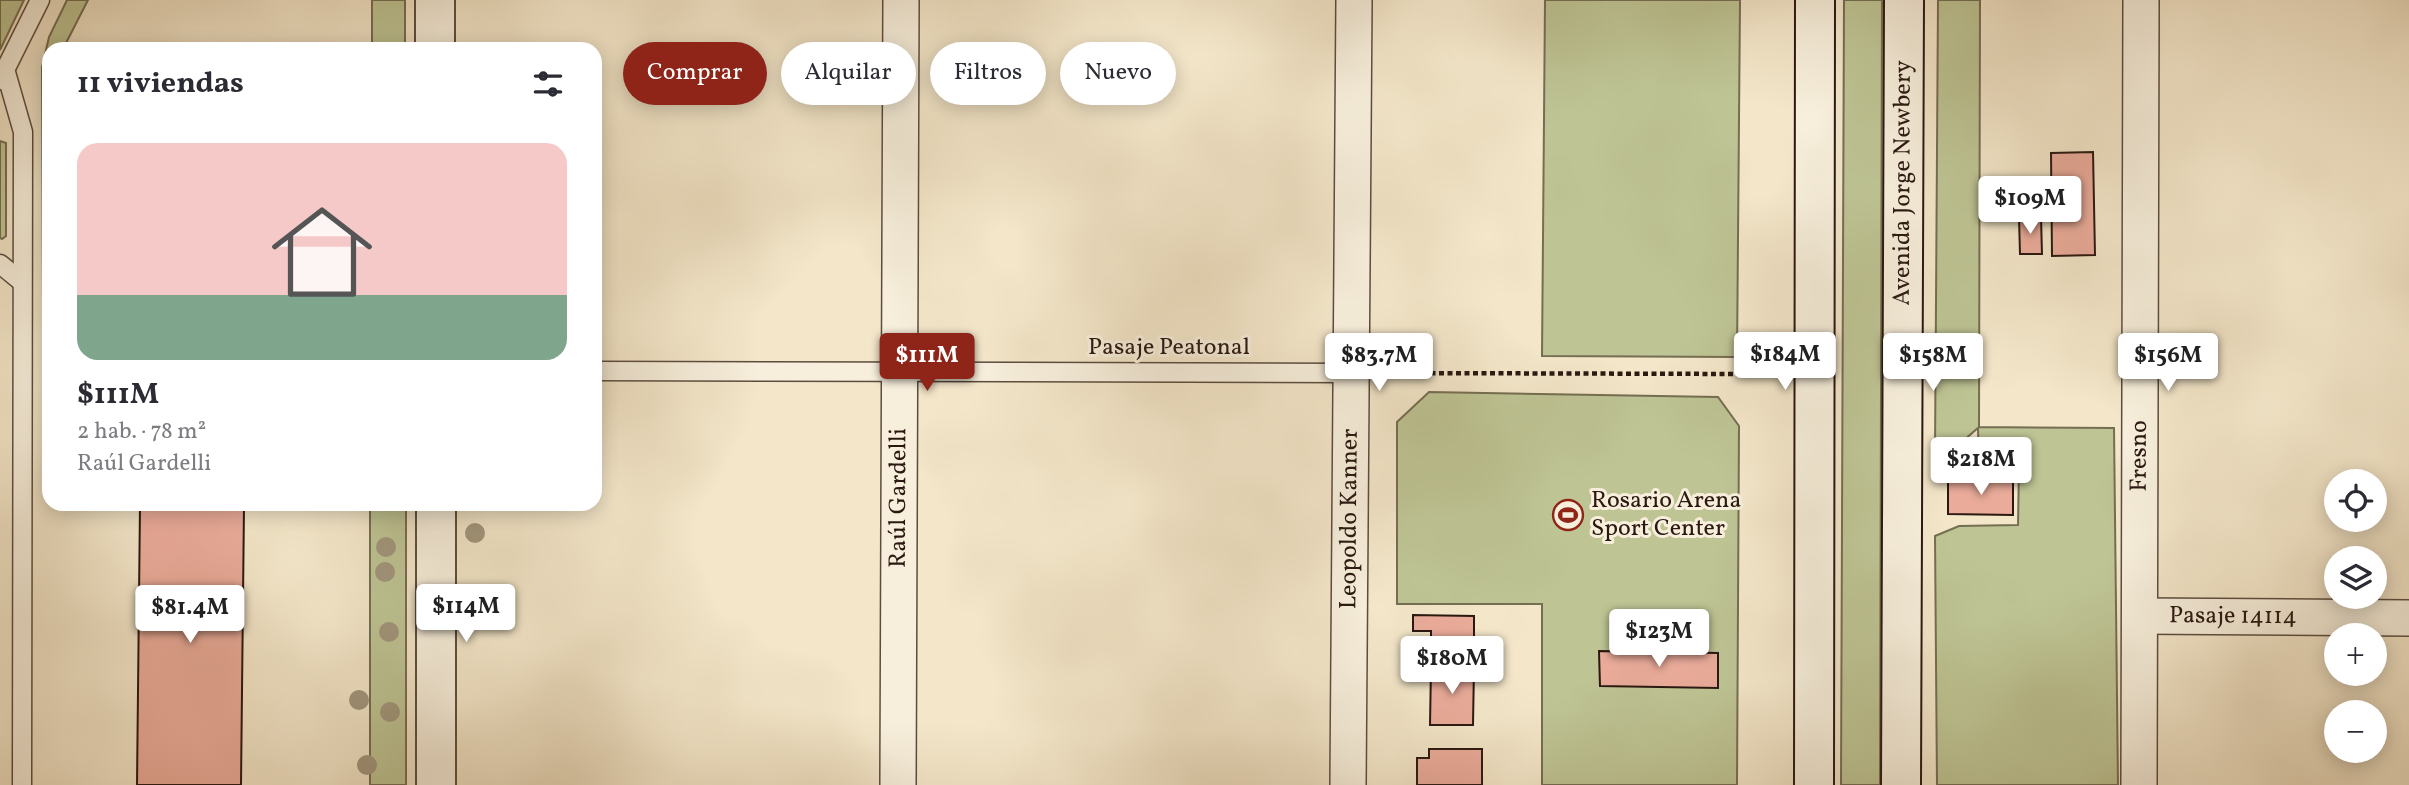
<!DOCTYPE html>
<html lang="es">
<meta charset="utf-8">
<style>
body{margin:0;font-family:Vollkorn,serif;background:#f2f2f3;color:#2b2b33;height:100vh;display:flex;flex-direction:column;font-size:26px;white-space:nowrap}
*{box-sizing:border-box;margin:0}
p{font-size:23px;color:#7c7c81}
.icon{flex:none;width:38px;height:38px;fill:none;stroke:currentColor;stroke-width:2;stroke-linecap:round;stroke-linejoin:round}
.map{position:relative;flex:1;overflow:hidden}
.details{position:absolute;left:42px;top:42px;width:560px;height:469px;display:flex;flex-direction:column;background:#fff;border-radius:21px;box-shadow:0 4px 18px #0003}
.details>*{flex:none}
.banner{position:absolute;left:623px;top:42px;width:665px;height:63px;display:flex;gap:14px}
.fabs{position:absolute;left:2324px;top:469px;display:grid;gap:14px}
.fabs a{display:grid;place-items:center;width:63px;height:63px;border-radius:50%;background:#fff;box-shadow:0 4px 18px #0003;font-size:35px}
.price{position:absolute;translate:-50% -60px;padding:0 16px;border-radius:7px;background:#fff;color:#222;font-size:23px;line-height:46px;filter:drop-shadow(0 2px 4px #0008)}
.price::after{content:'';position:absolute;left:50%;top:42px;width:21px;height:16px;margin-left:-10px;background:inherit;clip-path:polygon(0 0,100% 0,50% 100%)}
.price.active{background:#8f2418;color:#fff}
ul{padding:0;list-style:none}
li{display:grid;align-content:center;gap:14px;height:371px;padding:0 35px}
li span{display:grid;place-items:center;height:217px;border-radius:21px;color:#555}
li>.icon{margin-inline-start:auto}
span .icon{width:126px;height:126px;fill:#fffc;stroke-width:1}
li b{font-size:30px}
h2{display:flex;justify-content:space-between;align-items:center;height:84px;padding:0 35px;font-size:30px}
.chip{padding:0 24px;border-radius:32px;background:#fff;box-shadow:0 4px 18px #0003;font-size:24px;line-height:63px}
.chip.active{background:#8f2418;color:#fff}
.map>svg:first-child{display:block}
.green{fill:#bec494;stroke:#746e52;stroke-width:2}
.building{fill:#eaab9a;stroke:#2a1811;stroke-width:2}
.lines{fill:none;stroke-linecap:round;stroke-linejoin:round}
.service-casing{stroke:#5c4c3f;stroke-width:21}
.minor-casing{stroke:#5c4c3f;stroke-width:38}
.tertiary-casing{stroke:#5c4c3f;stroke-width:42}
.secondary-casing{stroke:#2a1811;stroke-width:42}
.path{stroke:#2a1811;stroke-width:4.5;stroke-dasharray:5 3.5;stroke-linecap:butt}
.service{stroke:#f7efdc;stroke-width:18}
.minor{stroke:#f7efdc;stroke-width:35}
.tertiary{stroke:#f7efdc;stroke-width:38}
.secondary{stroke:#f7efdc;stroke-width:38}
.tree{fill:#a1967d}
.labels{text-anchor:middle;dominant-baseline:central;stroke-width:6;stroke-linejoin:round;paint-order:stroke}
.street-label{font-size:24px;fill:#2a1811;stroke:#f7efdc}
.poi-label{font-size:24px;fill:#2a1811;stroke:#f7efdc;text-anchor:start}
</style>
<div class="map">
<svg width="2409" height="785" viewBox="0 0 2409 785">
<rect width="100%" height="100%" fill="#f3e6c9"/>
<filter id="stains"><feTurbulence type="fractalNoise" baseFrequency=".00286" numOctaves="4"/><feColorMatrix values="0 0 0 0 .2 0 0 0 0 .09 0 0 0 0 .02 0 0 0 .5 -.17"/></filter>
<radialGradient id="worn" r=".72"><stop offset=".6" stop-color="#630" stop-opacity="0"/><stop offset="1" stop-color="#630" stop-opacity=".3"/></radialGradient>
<g class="green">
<path d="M0 0H24L0 50Z"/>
<path d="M67 0H88L63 49H49V304H43L42 67 49 37Z"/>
<rect x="372" y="0" width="33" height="49"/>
<path d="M1545 0H1740L1737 357 1542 356Z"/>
<path d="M1844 0H1882L1880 785H1841Z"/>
<path d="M1938 0H1980L1979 427 2114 428 2118 785H1937L1935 536 1959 526 2018 525 2019 468H1979L1978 428 1941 460 1935 452Z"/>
<path d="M0 141 6 143V236L2 239 0 238Z"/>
<path d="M1429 392 1718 397 1739 426 1737 785H1542V604H1397V422Z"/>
<rect x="370" y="504" width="36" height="281"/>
</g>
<g class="building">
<path d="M2093 152 2095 255 2052 256 2051 153Z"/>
<path d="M2019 217H2041L2042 254H2020Z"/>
<path d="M1948 479H2013V515L1948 514Z"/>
<path d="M140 505 244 506 241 785H137Z"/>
<path d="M1413 615 1474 616V667H1431V631H1413Z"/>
<path d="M1599 651 1718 653V688L1600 686Z"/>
<path d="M1431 667H1474L1473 725H1430Z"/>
<path d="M1429 749H1482V785H1417V758H1429Z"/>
</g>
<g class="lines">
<g class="service-casing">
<g id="service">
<path d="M5 69 23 132 22 785"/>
<path d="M0 80 40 0"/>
<path d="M0 264 22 282"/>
<path d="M595 371 1351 373"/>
</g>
</g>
<g class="minor-casing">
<g id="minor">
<path id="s1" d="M2140 616 2409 618"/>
<path id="s2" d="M898 785 901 0"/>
<path id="s3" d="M1348 785 1354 0"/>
<path id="s4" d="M2139 785 2141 0"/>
</g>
</g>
<g class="tertiary-casing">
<g id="tertiary">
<path d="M435 0V49"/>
<path d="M436 504V785"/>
</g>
</g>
<g class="secondary-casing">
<g id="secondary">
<path d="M1814 785 1815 0"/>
<path id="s5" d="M1901 785 1904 0"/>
</g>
</g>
<path class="path" d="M1388 373 1744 374"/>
<use href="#service" class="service"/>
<use href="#minor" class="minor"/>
<use href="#tertiary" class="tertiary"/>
<use href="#secondary" class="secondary"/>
</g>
<g class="tree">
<circle cx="475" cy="533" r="10"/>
<circle cx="386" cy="547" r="10"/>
<circle cx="385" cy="572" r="10"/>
<circle cx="389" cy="632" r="10"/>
<circle cx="359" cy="700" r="10"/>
<circle cx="390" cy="712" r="10"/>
<circle cx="367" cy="765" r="10"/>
</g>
<defs>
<g id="stadium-ring" transform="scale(1.575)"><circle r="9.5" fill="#f7efdc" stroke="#8f2418" stroke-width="1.5"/><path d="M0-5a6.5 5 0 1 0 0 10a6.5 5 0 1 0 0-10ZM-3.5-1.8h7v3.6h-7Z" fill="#8f2418"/></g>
</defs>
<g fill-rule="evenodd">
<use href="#stadium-ring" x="1568" y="515"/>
</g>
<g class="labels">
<g class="street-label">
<text stroke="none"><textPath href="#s5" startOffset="602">Avenida Jorge Newbery</textPath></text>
<text x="1169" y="348">Pasaje Peatonal</text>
<text stroke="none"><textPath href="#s4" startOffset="329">Fresno</textPath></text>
<text stroke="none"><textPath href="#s2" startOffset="287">Raúl Gardelli</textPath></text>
<text stroke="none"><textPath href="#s3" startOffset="266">Leopoldo Kanner</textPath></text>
<text stroke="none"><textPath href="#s1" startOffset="93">Pasaje 14114</textPath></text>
</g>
<g class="poi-label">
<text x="1591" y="501">Rosario Arena<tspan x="1591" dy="28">Sport Center</tspan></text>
</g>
</g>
<rect width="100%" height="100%" filter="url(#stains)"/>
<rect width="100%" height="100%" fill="url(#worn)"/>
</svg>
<div class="fabs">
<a><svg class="icon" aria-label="locate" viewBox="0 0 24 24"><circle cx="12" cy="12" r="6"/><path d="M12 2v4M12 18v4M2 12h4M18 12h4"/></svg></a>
<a><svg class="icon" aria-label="layers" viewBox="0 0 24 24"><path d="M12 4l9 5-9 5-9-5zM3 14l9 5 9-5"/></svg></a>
<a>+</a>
<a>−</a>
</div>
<b class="price" style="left:2030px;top:236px">$109M</b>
<b class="price" style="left:1785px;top:392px">$184M</b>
<b class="price active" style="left:927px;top:393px">$111M</b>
<b class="price" style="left:1379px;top:393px">$83.7M</b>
<b class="price" style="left:1933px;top:393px">$158M</b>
<b class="price" style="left:2168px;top:393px">$156M</b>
<b class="price" style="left:1981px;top:497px">$218M</b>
<b class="price" style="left:466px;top:644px">$114M</b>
<b class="price" style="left:190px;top:645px">$81.4M</b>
<b class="price" style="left:1659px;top:669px">$123M</b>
<b class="price" style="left:1452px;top:696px">$180M</b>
<div class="banner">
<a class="chip active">Comprar</a>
<a class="chip">Alquilar</a>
<a class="chip">Filtros</a>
<a class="chip">Nuevo</a>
</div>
<section class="details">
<h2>11 viviendas<svg class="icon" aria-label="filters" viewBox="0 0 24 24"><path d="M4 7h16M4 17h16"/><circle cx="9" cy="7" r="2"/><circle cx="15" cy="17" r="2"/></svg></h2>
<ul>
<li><span style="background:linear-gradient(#f6c9c9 70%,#7fa58c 0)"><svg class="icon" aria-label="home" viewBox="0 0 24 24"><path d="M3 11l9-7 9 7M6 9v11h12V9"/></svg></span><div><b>$111M</b><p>2 hab. · 78 m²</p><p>Raúl Gardelli</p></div></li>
</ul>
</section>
</div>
